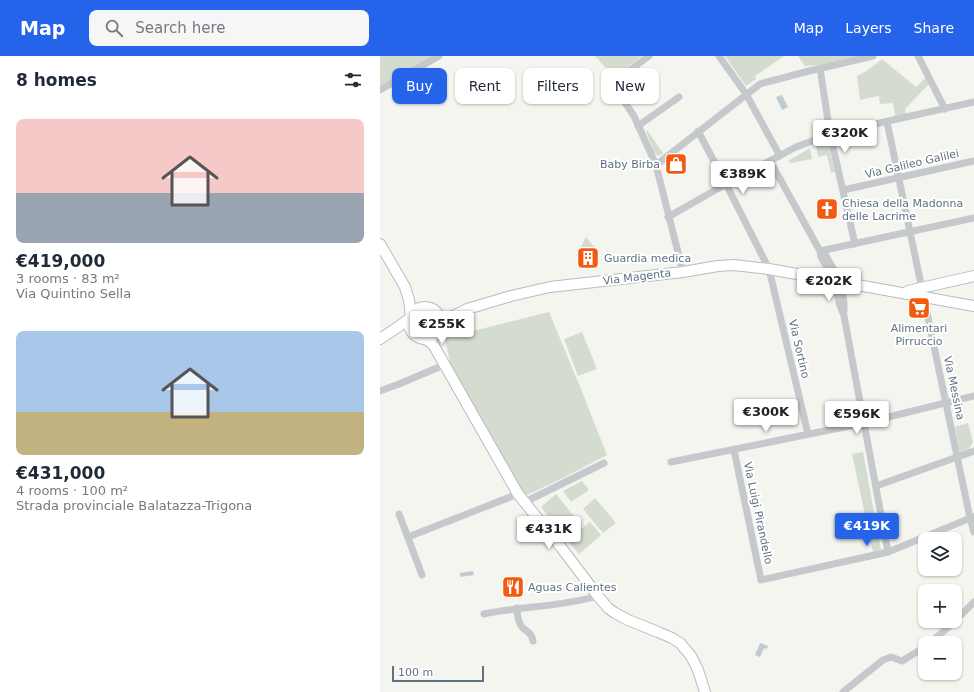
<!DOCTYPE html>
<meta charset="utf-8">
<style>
body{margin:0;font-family:"DejaVu Sans",sans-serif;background:#f6f6f7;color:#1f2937;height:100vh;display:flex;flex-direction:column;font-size:15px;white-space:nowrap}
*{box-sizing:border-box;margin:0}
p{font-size:13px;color:#747a83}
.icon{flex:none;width:22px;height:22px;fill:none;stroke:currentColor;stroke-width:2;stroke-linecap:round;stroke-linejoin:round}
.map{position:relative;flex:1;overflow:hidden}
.side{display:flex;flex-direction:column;background:#fff;width:380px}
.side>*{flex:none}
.guide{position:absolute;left:12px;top:12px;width:380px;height:36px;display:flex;gap:8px}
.buttons{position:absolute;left:538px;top:476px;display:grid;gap:8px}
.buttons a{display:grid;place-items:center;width:44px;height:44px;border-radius:8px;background:#fff;box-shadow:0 1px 3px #0004;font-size:20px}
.scale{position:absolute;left:12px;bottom:10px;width:92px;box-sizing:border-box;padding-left:4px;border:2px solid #607184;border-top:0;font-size:11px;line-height:14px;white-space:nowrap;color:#607184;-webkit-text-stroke:3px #fff;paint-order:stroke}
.price{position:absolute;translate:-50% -34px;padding:0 9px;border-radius:4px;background:#fff;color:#222;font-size:13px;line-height:26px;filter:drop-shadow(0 1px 2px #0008)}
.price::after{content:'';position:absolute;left:50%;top:24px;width:12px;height:9px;margin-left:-6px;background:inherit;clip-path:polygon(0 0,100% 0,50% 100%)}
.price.selected{background:#2563eb;color:#fff}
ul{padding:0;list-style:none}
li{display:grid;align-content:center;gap:8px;height:212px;padding:0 16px}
li span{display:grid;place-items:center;height:124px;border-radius:8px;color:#555}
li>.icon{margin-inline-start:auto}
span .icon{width:72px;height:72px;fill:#fffc;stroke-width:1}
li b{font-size:17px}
h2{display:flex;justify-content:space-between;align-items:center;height:48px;padding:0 16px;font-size:17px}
.chip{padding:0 14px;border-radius:8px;background:#fff;box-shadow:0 1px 3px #0004;font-size:14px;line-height:36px}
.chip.selected{background:#2563eb;color:#fff}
header{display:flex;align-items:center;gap:24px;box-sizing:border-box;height:56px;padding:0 20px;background:#2563eb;color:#fff}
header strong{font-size:19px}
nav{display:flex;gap:22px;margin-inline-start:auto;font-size:14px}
.search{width:280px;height:36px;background:#f6f6f7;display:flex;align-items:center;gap:10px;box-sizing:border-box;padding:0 14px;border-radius:8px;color:#747a83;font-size:15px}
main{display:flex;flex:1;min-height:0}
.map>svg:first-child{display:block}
.green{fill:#d4dcd0}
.water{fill:#c0cbd1}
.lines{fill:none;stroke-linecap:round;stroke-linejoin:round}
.secondary-casing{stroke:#b7bcc1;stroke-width:12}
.street{stroke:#c6c9cc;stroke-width:7}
.secondary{stroke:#fff;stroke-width:10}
.labels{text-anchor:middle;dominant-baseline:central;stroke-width:4;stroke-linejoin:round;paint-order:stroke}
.poi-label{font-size:11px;fill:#607184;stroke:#fff;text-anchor:start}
.street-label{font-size:11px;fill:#607184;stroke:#fff}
</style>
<header>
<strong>Map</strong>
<div class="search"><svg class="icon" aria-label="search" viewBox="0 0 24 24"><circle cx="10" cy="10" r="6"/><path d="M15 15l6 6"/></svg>Search here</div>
<nav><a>Map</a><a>Layers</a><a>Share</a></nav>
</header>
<main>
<section class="side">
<h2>8 homes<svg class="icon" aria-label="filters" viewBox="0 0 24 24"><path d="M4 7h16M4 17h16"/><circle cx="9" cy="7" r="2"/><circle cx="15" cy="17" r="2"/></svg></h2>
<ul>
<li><span style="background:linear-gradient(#f6c9c9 60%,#9aa5b1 0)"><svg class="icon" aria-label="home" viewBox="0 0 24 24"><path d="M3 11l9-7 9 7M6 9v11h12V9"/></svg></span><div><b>€419,000</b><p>3 rooms · 83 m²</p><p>Via Quintino Sella</p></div></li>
<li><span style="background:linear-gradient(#a9c7e8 65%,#c2b280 0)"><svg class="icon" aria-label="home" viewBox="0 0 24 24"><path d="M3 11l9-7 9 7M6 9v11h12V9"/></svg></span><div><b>€431,000</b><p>4 rooms · 100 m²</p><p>Strada provinciale Balatazza-Trigona</p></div></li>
</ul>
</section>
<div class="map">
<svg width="594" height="636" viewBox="0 0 594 636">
<rect width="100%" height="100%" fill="#f4f5ef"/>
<g class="green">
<path d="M0 0H54L0 31Z"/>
<path d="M215 0H262L234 21Z"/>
<path d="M345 0H404L375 20 376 23 366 30Z"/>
<path d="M418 0H480L447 8 425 10Z"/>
<path d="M502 3 536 31 547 20 550 27 525 53 526 59 515 61 513 47 500 48 499 40 480 44 477 20 488 14Z"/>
<path d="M267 74 283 97 279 100 275 98 266 75Z"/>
<path d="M446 83 447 84 455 116 451 117 447 99 438 101 436 89Z"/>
<path d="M430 92 432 103 411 107 408 105Z"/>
<path d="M206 181 217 194 196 200Z"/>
<path d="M169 256 201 333 227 399 185 421 145 440 130 416 72 317 65 282Z"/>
<circle cx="46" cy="268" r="11"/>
<path d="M202 276 217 313 198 320 184 283Z"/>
<path d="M588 367 593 386 589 393 580 396 575 371Z"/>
<path d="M483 396 501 494 493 496 472 398Z"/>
<path d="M202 425 208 432V435L191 446 183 435Z"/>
<path d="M176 438 200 468 185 481 161 451Z"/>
<path d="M215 442 236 467 223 477 203 453Z"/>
<path d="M210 466 221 479 199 498 187 484Z"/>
</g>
<g class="water">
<path d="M402 39 408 51 402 54 396 41Z"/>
<path d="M93 515 94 519 80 521V517Z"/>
<path d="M380 587 388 590 387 593 384 592 380 601 375 599Z"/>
</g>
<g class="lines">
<g class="secondary-casing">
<g id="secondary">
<path d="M0 188 25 231 29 244 31 261"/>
<path d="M528 235 594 220"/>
<circle cx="45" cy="267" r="16"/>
<path d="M61 270 73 260 87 253 131 240 170 231 303 216 338 210 354 209 389 213 594 250"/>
<path d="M0 283 18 271 30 262"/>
<path d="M45 283 50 286 54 290 138 438 180 490 218 540 228 552 235 557 248 564 278 576 292 582 300 587 311 600 318 614 325 636"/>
</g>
</g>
<g class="street">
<path d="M269 0 238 23 233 29 254 60 276 109 303 216"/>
<path d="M339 0 366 38 400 100"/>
<path d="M538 0 565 53"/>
<path d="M440 12 450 78 475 188"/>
<path d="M0 34 59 0"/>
<path d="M507 66 590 462 594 476"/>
<path d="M258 70 299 41"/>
<path d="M318 75 346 128 389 213 428 378"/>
<path d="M390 105 440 195 446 200 461 226 464 247V255"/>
<path d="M276 109 380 28 429 15 493 0"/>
<path d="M463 134 594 105"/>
<path d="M288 161 346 128 416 91 450 78 594 46"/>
<path d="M440 195 441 201 452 220 456 230 459 247 464 260 508 496"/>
<path d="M440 195 594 162"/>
<path d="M0 335 19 328 64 309"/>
<path d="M354 394 381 524 490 500 508 496 593 461"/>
<path d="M291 406 484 367 594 340"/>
<path d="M496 430 594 395"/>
<path d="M145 446 224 407"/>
<path d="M19 458 42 519"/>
<path d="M28 481 138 438"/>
<path d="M137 552C137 559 138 567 143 572 148 576 152 578 153 585"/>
<path d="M104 558C142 550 181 551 218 540"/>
<path d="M550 587 573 567 594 546"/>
<path d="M463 636 503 604 511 601 522 605 545 591"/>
</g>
<use href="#secondary" class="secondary"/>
</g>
<defs>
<g id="shop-square" transform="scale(1.15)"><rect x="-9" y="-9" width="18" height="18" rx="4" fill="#f35a11" stroke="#fff"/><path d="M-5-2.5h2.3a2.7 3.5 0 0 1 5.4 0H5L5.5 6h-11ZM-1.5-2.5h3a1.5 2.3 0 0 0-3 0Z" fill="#fff"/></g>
<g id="church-square" transform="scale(1.15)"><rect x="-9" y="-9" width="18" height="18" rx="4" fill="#f35a11" stroke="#fff"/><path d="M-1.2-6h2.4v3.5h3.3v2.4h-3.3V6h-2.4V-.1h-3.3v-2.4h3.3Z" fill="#fff"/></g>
<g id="building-square" transform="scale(1.15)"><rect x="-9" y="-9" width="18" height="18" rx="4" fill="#f35a11" stroke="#fff"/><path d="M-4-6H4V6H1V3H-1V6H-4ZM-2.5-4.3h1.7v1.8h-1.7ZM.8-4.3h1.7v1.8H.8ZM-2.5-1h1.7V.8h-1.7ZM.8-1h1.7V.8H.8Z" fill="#fff"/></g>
<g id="supermarket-square" transform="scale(1.15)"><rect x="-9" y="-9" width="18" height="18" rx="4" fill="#f35a11" stroke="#fff"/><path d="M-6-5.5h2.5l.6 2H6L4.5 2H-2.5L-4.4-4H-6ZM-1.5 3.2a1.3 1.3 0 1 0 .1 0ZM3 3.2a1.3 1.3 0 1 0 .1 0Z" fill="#fff"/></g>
<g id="restaurant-square" transform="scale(1.15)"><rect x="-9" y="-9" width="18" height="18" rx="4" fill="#f35a11" stroke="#fff"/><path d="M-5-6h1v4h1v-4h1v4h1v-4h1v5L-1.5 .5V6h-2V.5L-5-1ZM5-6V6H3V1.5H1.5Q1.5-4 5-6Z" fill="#fff"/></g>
</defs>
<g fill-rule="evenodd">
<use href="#shop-square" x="296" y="108"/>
<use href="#church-square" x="447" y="153"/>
<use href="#building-square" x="208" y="202"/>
<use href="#supermarket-square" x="539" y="252"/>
<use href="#restaurant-square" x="133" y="531"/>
</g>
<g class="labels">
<g class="poi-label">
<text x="280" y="108" text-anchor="end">Baby Birba</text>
<text x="462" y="147">Chiesa della Madonna<tspan x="462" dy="13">delle Lacrime</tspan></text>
<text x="224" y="202">Guardia medica</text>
<text x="539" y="272" text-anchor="middle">Alimentari<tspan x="539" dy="13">Pirruccio</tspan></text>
<text x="148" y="531">Aguas Calientes</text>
</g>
<g class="street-label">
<text transform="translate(532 108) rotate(-13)">Via Galileo Galilei</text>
<text transform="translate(257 221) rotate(-7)">Via Magenta</text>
<text transform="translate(419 293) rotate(77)">Via Sortino</text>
<text transform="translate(574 332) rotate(78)">Via Messina</text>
<text transform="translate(378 457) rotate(78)">Via Luigi Pirandello</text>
</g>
</g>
</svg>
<div class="buttons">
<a><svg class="icon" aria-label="layers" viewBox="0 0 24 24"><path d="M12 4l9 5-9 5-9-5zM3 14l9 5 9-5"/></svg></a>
<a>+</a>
<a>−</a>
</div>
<div class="scale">100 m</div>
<b class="price" style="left:465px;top:98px">€320K</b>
<b class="price" style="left:363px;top:139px">€389K</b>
<b class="price" style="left:449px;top:246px">€202K</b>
<b class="price" style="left:62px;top:289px">€255K</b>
<b class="price" style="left:386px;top:377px">€300K</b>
<b class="price" style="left:477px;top:379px">€596K</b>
<b class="price selected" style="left:487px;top:491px">€419K</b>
<b class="price" style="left:169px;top:494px">€431K</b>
<div class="guide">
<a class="chip selected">Buy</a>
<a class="chip">Rent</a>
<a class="chip">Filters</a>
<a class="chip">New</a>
</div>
</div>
</main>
